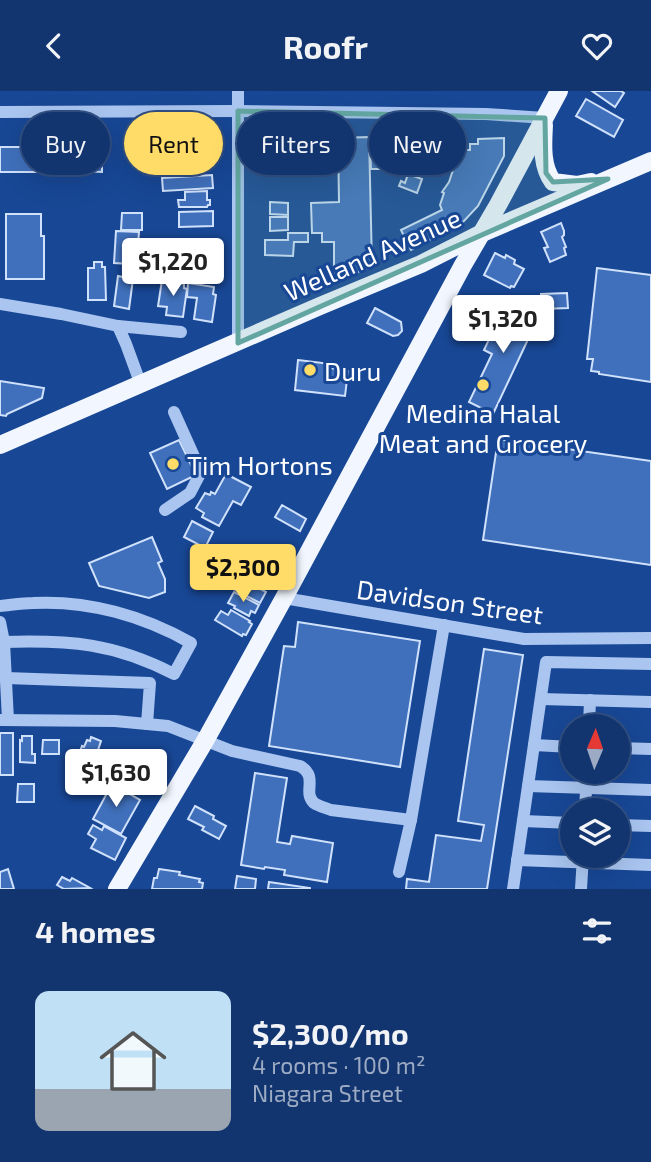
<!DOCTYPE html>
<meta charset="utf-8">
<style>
body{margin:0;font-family:"Exo 2",sans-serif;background:#1b3d75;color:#f1f3f6;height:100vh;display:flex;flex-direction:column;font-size:26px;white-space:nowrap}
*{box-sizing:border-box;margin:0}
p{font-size:23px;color:#9cabc3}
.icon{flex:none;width:38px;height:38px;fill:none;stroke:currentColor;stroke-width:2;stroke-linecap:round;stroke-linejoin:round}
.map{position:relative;height:798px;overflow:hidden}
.panel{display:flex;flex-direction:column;background:#123570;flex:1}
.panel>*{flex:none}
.top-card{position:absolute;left:21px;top:21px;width:609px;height:63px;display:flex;gap:14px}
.needle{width:46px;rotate:2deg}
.tools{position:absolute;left:560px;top:623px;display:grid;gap:14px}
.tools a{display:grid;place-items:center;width:70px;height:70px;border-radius:50%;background:#123570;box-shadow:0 7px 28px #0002,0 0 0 2px #315083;font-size:35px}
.price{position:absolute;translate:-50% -60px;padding:0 16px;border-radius:7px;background:#fff;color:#222;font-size:23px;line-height:46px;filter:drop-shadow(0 2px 4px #0008)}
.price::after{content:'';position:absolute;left:50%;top:42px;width:21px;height:16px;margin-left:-10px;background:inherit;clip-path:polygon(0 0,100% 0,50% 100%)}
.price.selected{background:#ffdc68;color:#111}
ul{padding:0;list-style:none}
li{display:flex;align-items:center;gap:21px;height:175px;padding:0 35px}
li+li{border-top:2px solid #315083}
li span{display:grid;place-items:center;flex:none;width:196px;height:140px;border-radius:14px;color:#555}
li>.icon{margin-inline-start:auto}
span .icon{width:84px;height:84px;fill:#fffc;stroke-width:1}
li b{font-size:30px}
h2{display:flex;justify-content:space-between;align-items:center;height:84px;padding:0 35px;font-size:30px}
.chip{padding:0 24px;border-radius:32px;background:#123570;box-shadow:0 7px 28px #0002,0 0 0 2px #315083;font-size:24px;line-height:63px}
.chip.selected{background:#ffdc68;color:#111}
header{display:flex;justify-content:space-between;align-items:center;height:91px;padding:0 35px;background:#123570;font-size:32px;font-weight:700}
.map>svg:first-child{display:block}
.building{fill:#4070bc;stroke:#d0e1fb;stroke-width:2}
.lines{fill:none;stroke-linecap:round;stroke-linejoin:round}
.minor{stroke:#a9c5f0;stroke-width:12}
.major{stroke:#f2f7ff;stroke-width:18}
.marked{fill:#63a6a1;fill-opacity:0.2;stroke:#63a6a1;stroke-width:5;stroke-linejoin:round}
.poi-dot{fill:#ffdc68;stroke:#184795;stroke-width:2.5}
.labels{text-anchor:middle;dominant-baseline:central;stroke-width:6;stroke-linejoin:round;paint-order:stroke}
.street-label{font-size:26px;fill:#fff;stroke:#184795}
.poi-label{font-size:26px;fill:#fff;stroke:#184795;text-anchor:start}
</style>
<header><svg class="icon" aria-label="back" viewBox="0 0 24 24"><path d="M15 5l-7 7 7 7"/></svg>Roofr<svg class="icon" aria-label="heart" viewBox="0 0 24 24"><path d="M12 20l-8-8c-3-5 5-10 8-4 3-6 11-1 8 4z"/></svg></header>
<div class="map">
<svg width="651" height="798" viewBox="0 0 651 798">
<rect width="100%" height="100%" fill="#184795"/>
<g class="building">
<path d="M592 0H621L624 2 615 16Z"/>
<path d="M586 8 623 29 614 46 576 25Z"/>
<path d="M369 46 372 175 343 188H334V151H322V142H312L311 112 339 111 338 47Z"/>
<path d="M504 47V65L478 115 463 131 411 159 401 139 442 119 440 114 444 102 442 101 449 91 456 70V59H470V53H478V48Z"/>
<path d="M141 50H150V76H133L134 53H141Z"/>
<path d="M268 50H286L285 79 273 78V74H268Z"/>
<path d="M376 50H383L384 78H371L370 55H376Z"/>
<path d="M294 53 311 54V82H294Z"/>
<path d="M44 54H59V79H45Z"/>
<rect x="319" y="54" width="16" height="24"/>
<rect x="400" y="54" width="17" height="21"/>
<path d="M78 55 79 73H72V78H66V74H63V56Z"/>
<rect x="0" y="56" width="40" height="25"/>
<path d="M85 56H102V81L85 80Z"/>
<rect x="182" y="58" width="31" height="18"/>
<path d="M408 83 422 88 417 102 399 95 401 90 405 92Z"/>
<path d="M212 84 213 97 163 100 162 87Z"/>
<path d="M207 100V109H210V114H208L207 116H179L178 109H185V101Z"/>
<path d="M270 111 288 112V124L270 123Z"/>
<path d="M213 120V135L179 136V121Z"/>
<path d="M122 122H142V139H121Z"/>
<path d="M6 123H41V145H44V188H6Z"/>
<path d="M270 126H288V139L270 140Z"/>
<path d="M561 132 564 140V144L562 146 566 156 564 157 566 164 550 171 544 157 548 156 541 141Z"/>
<path d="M116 140 139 141 138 153H150L148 174 114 172Z"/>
<path d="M288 142H308V151H294L293 165 265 164V149H288Z"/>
<path d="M495 162 505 167 506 164 515 169 514 173 524 178 514 196 511 195 510 197 484 184Z"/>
<path d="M94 171H102V176H105L106 209H88V177H94Z"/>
<path d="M130 174 149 176 148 181 156 182 155 192 138 190 139 186 129 185Z"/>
<path d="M190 175H219L218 188 190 187Z"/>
<path d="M597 177 651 184V291L599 283V281L591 280 593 268H587Z"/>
<path d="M118 185 133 188 129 218 114 215Z"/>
<path d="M162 189 184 193V197L187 198 183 226 166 224 167 216 158 215Z"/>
<path d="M188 192 214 196 213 203 216 204 212 231 194 228 197 207 187 206Z"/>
<path d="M567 202 568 217 542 218 541 203Z"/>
<path d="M507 210 539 225 493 323 469 311 492 263 484 259Z"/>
<path d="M375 217 401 231 402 240 398 244 393 245 367 232Z"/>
<path d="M298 269 331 273 330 277 348 280 345 305 295 299Z"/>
<path d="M0 290 44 297 42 307 7 323 6 325 0 324Z"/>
<path d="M498 348 651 370V474L483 449Z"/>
<path d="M179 349 196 384 167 398 150 362Z"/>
<path d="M226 383 251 396 241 414 233 410 219 435 202 426 204 422 196 417 205 402 210 404 211 401 215 403Z"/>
<path d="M282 414 306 428 300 440 275 426Z"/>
<path d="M192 430 213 441 205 457 184 446Z"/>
<path d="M152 446 162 470 158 472 165 488V501L149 507 99 495 89 472Z"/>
<path d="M259 468 281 480 275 492 252 481Z"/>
<path d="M226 479 266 501 260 512 220 491Z"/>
<path d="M234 501 259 514 255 522 251 520 249 525 234 517 235 515 228 512Z"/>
<path d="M231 519 250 530 249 531 252 533 246 544 243 543 242 545 215 529 221 520 228 524Z"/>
<path d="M298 531 420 550 400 676 269 655 284 555 295 556Z"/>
<path d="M484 558 523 564 487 798H406L407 788 429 791 436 744 481 750 484 734 458 730Z"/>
<rect x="0" y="642" width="13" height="42"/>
<path d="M22 645H32V663H35V672L20 671V649L22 650Z"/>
<path d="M91 646 101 650 94 671 78 666 82 655 84 656 87 649 90 650Z"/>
<path d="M43 649H59V663H42Z"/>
<path d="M255 682 287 687 277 751 290 753 292 745 333 752 327 791 284 784 285 779 265 776 264 778 241 774Z"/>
<path d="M18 693H34V711H17Z"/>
<path d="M112 693 140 709 121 743 93 728Z"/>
<path d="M195 715 214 725 213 728 226 735 219 748 202 739 204 736 188 728Z"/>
<path d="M93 734 102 739 104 735 126 747 115 769 91 757 96 748 88 743Z"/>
<path d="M8 778 14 798H0V781Z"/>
<path d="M159 778 180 781 179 784 200 788 199 791 203 792 202 798H152L154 787H157Z"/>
<path d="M237 785 256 788 255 798H235Z"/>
<path d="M62 786 70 790 72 787 90 797 64 798 57 794Z"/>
<path d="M269 791 310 797V798H268Z"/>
</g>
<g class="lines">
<g class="minor">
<path d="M0 21 238 20 486 23 545 27"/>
<path d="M0 213 61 223 118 235 181 241"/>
<path d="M118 235 126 253 141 294"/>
<path d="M238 252V0"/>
<path d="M165 419 190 402 201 381 174 321"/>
<path d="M284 507 524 548 651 547"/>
<path d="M0 515C11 514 22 512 33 512 88 509 144 525 191 552L174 583C114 552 70 549 4 551"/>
<path d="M0 531 4 551 8 629"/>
<path d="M6 587 150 592 147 633"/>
<path d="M541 608 651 611"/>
<path d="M0 629 115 630 168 635 232 660 300 675C319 686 302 701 314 712 318 715 326 717 331 719L411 729 399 781"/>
<path d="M589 635 590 609"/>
<path d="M534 654 572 656"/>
<path d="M618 657 651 658"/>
<path d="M528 695 651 699"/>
<path d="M585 719 587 681"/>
<path d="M411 729 444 534"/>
<path d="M523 730 572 732"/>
<path d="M618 734 651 735"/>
<path d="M517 769 651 774"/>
<path d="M513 798 546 571 651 573"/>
<path d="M581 798 583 765"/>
</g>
<g class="major">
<path d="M544 34C543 53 541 75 553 91L577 94 591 91"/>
<path d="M0 354 320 215 421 173 480 143 651 70"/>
<path d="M117 798 205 650 284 507 463 174 498 114 559 0"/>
</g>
</g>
<path class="marked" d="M238 20 545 27 546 82 553 91 608 88 238 252Z"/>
<g class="poi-dot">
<circle cx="310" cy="279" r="7"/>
<circle cx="483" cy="294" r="7"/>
<circle cx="173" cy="373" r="7"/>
</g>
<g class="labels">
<g class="street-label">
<text transform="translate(372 163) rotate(-24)">Welland Avenue</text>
<text transform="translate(450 510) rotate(8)">Davidson Street</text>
</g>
<g class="poi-label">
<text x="324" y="279">Duru</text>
<text x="483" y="321" text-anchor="middle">Medina Halal<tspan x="483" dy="30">Meat and Grocery</tspan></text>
<text x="187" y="373">Tim Hortons</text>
</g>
</g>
</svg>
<div class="tools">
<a><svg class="needle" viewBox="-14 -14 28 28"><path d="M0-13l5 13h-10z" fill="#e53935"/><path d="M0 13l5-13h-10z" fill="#9cabc3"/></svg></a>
<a><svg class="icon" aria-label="layers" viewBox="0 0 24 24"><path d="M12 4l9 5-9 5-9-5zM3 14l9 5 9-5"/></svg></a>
</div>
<b class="price" style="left:173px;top:207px">$1,220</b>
<b class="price" style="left:503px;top:264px">$1,320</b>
<b class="price selected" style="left:243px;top:513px">$2,300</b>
<b class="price" style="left:116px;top:718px">$1,630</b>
<div class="top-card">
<a class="chip">Buy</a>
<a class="chip selected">Rent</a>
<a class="chip">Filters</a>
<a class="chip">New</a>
</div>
</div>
<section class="panel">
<h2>4 homes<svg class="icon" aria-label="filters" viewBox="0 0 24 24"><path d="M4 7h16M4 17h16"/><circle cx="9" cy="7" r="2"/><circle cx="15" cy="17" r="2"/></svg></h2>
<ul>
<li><span style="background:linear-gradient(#bfe0f5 70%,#9aa5b1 0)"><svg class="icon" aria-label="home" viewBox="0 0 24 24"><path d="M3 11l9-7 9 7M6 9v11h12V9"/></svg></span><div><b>$2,300/mo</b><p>4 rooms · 100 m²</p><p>Niagara Street</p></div></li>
</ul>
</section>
